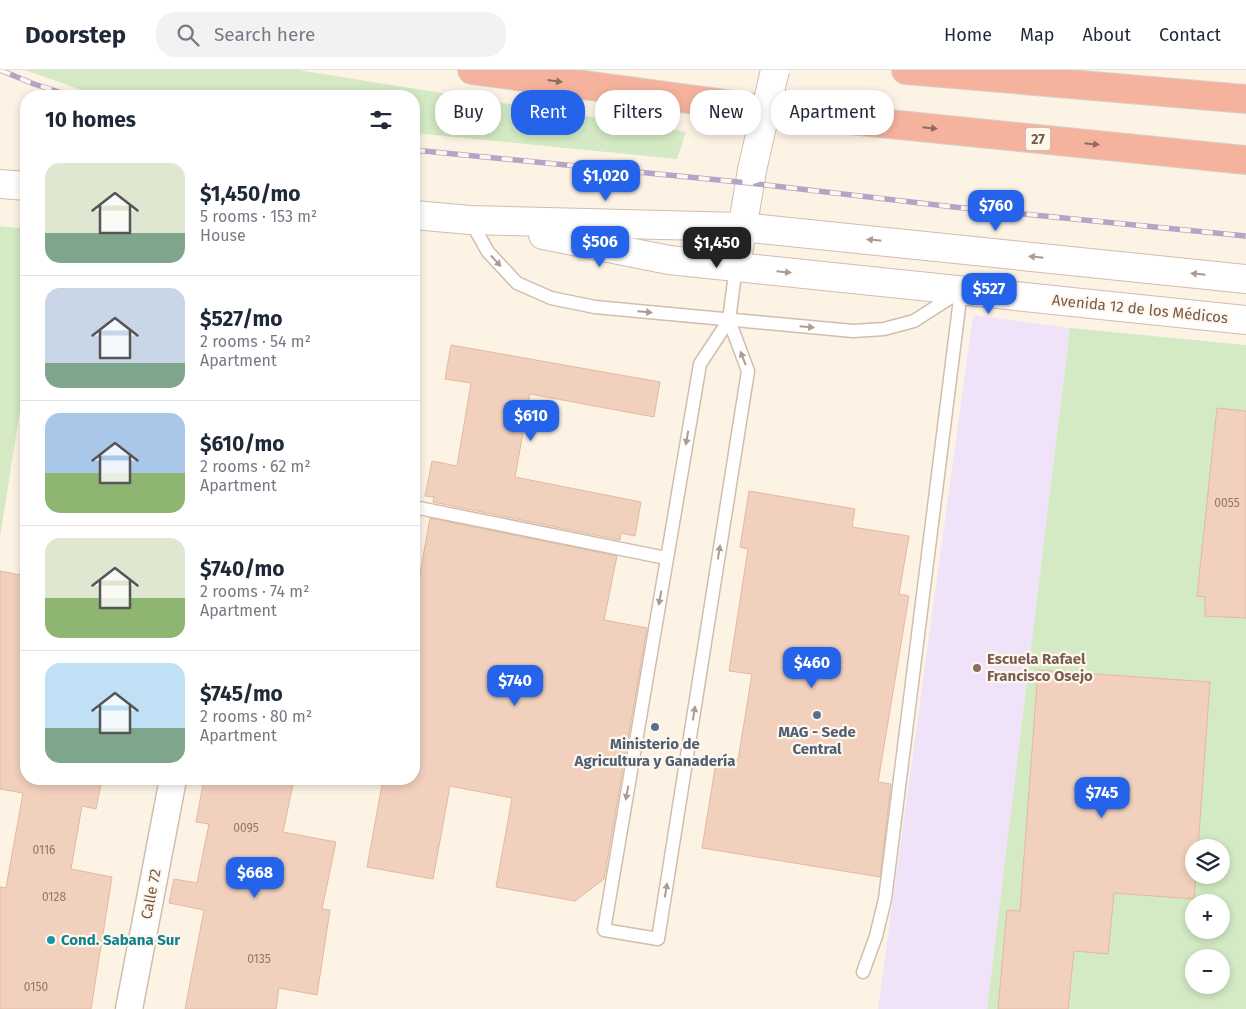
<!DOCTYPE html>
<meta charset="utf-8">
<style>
body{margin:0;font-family:"Fira Sans",sans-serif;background:#f2f2f3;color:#1f2937;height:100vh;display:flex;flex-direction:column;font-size:19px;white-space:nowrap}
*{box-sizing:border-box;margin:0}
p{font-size:16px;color:#747a83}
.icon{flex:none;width:28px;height:28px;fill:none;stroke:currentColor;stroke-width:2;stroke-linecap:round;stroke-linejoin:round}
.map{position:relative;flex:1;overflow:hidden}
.sheet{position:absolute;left:20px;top:20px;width:400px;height:695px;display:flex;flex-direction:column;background:#fff;border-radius:20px;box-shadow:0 2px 8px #0003}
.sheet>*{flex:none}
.top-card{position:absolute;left:435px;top:20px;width:475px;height:45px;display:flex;gap:10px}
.tools{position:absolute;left:1185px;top:769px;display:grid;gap:10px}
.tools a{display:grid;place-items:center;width:45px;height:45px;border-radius:50%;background:#fff;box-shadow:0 2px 8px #0003;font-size:25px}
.price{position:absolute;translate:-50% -42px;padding:0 11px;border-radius:10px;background:#2563eb;color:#fff;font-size:16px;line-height:32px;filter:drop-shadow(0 1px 2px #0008)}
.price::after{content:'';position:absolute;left:50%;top:30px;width:15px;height:11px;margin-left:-8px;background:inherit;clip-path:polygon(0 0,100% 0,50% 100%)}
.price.on{background:#222;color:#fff}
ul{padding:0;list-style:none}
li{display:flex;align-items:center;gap:15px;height:125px;padding:0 25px}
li+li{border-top:1px solid #e0e1e3}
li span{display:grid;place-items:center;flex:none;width:140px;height:100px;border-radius:15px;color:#555}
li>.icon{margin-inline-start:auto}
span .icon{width:60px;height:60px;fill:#fffc;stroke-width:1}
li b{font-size:21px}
h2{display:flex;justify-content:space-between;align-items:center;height:60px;padding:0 25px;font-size:21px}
.chip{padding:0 18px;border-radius:20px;background:#fff;box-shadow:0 2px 8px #0003;font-size:18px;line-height:45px}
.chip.on{background:#2563eb;color:#fff}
header{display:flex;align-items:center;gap:30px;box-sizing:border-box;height:70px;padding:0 25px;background:#fff;border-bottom:1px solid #e0e1e3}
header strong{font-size:24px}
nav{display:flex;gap:28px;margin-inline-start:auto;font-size:18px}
.search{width:350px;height:45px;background:#f2f2f3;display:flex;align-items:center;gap:12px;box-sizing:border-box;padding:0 18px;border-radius:20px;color:#747a83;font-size:19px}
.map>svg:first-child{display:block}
.education{fill:#f0e2f8}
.green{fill:#d3eac4;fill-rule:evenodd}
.building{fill:#f1d1bd;stroke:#e4b89e}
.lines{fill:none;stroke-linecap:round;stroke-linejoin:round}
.lane-casing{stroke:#d0bdae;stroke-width:15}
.street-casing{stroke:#d0bdae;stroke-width:29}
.secondary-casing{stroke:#d2bcac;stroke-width:30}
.highway-casing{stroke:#d8d1cc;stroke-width:30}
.lane{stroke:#fff;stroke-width:12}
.street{stroke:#fff;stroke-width:26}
.secondary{stroke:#fff;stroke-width:28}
.highway{stroke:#f5b39d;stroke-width:28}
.rail-casing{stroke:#b6a3c6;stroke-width:5.5}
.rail{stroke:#fff7eb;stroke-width:4;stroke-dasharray:11;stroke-linecap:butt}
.secondary-bridge-casing{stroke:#d2bcac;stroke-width:30;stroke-linecap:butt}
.secondary-bridge{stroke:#fff;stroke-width:28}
.oneway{fill:#8f6b5b}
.oneway2{fill:#ac9b92}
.education-dot{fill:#8d6e63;stroke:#fff7eb;stroke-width:2}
.service-dot{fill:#5c6f8a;stroke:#fff7eb;stroke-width:2}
.culture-dot{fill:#0f9aa8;stroke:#fff7eb;stroke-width:2}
.labels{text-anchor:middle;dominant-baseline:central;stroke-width:4.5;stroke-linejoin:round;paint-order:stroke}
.number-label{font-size:12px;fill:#947767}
.shield{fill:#fff7eb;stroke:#9e887a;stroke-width:1}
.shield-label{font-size:14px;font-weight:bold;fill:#75594a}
.street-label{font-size:15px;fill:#75594a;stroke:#fff7eb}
.education-label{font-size:15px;font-weight:bold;fill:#785e54;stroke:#fff7eb;text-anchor:start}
.service-label{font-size:15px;font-weight:bold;fill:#4e5e75;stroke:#fff7eb}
.culture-label{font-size:15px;font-weight:bold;fill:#0d838f;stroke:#fff7eb;text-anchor:start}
</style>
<header>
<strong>Doorstep</strong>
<div class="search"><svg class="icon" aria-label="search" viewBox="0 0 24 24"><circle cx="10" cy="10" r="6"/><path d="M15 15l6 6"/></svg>Search here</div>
<nav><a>Home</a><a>Map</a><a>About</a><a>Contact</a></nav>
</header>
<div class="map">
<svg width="1246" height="939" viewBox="0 0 1246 939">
<rect width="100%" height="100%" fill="#fcf3e5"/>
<path class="education" d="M973 245 1070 258 987 939H878Z"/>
<g class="green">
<path d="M25 0H298L686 62 677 89 414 63V26H99Z"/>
<path d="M0 156 26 159V302L0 467Z"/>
<path d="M1070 258 1246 275V939H987ZM1194 778H1221V805H1194ZM1194 832H1221V860H1194ZM1194 888H1221V915H1194Z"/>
</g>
<g class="building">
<path d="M451 275 660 312 654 347 530 324 515 407 641 432 635 466 621 463 620 470 433 432 434 427 425 426 432 391 457 396 471 313 445 309Z"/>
<path d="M1217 338 1246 341V548L1205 546V527L1197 526Z"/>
<path d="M749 421 855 439 852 457 909 466 899 524 909 526 878 712 891 714 880 807 702 778 717 686 738 690 752 604 729 601 748 479 740 477Z"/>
<path d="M430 448 617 486 604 550 647 558 604 809 575 831 496 817 512 728 450 716 433 809 367 797 383 709H414V537Z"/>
<path d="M0 501 26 506V709H102L96 739 82 736 71 799 112 807 91 939H0V817L6 818 23 723 0 719Z"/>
<path d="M1038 600 1210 612 1198 778H1194V805H1196L1194 829 1114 823 1108 884 1074 881 1068 939H998L1007 840 1020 841Z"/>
<path d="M204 709H294L283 762 336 772 322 839 330 840 317 925 279 918 276 939H185L204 840 169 833 174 809 197 813 209 754 196 752Z"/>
</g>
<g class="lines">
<g class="lane-casing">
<g id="lane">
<path d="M470 150 488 182 517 213 551 228 595 237 853 261 884 259 914 251 956 224"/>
<path d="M729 250 748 301 658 869 604 860 700 294 729 250 736 196"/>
<path d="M414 437 666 488"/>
<path d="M863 902 876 866 885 829 961 221"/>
</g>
</g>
<g class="street-casing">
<path id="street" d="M129 939 173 709"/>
</g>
<g class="secondary-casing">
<g id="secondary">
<path d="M0 114 26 116"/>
<path d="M414 145 470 150 741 157 1246 209"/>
<path d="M543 165 669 190 1246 250"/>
<path d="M736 196 752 100"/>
</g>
</g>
<g class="highway-casing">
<g id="highway">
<path d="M472 0 830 48 1246 90"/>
<path d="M906 0 1246 29"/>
</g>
</g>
<use href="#lane" class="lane"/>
<use href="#street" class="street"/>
<use href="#secondary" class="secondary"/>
<use href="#highway" class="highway"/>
<g class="rail-casing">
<g id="rail">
<path d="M0 0 34 14 72 26"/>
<path d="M414 80 749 113 954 137 1246 166"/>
</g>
</g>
<use href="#rail" class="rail"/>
<g class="secondary-bridge-casing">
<path id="secondary-bridge" d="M752 100 775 0"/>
</g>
<use href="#secondary-bridge" class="secondary-bridge"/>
</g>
<defs><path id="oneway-solid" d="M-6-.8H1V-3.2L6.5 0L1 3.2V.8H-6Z" transform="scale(1.25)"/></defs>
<g class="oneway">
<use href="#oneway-solid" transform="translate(555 11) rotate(8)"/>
<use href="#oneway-solid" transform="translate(930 58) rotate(6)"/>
<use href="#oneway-solid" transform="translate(1092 74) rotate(6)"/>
</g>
<g class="oneway2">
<use href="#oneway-solid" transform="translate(874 170) rotate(-174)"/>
<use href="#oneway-solid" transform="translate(1036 187) rotate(-174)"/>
<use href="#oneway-solid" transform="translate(496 191) rotate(47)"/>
<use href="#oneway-solid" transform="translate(784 202) rotate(6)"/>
<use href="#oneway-solid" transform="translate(1198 204) rotate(-174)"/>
<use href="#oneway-solid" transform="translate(645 242) rotate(5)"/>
<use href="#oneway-solid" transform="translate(807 257) rotate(5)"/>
<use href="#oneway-solid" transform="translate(743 288) rotate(-111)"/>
<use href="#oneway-solid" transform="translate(687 368) rotate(100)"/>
<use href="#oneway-solid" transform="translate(719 482) rotate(-81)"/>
<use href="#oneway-solid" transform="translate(660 528) rotate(100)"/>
<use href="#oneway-solid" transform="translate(694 643) rotate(-81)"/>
<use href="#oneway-solid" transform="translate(627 723) rotate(100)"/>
<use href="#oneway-solid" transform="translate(666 820) rotate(-81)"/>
</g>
<circle class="education-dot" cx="977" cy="598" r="5"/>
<g class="service-dot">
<circle cx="817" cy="645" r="5"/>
<circle cx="655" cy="657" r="5"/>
</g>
<circle class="culture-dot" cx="51" cy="870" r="5"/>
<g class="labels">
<g class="number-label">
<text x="1227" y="433">0055</text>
<text x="246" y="758">0095</text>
<text x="44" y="780">0116</text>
<text x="54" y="827">0128</text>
<text x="259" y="889">0135</text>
<text x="36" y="917">0150</text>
</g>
<rect class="shield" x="1025.5" y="57.5" width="25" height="23" rx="4"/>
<g class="shield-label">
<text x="1038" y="69">27</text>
</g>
<g class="street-label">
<text transform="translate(1140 239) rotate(6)">Avenida 12 de los Médicos</text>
<text transform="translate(151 824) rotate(-79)">Calle 72</text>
</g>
<g class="education-label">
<text x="987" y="589">Escuela Rafael<tspan x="987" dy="17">Francisco Osejo</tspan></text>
</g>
<g class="service-label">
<text x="817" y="662">MAG - Sede<tspan x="817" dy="17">Central</tspan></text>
<text x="655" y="674">Ministerio de<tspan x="655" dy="17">Agricultura y Ganadería</tspan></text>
</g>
<g class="culture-label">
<text x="61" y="870">Cond. Sabana Sur</text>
</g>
</g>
</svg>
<div class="tools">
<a><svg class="icon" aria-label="layers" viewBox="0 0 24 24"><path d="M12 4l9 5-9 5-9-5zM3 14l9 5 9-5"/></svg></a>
<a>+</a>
<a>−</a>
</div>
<b class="price" style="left:606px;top:132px">$1,020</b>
<b class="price" style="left:996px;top:162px">$760</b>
<b class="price" style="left:600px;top:198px">$506</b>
<b class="price on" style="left:717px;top:199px">$1,450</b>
<b class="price" style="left:989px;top:245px">$527</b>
<b class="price" style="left:531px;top:372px">$610</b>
<b class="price" style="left:812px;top:619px">$460</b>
<b class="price" style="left:515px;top:637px">$740</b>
<b class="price" style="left:1102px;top:749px">$745</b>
<b class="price" style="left:255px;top:829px">$668</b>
<div class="top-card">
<a class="chip">Buy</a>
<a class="chip on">Rent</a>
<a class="chip">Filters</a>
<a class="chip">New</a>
<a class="chip">Apartment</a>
</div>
<section class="sheet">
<h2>10 homes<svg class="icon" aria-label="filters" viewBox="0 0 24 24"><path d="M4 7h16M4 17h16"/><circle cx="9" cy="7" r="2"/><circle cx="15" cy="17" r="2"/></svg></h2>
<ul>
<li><span style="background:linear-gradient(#dfe7d0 70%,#7fa58c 0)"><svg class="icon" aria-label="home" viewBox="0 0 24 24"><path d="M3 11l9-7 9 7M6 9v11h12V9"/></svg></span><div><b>$1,450/mo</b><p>5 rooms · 153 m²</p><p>House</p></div></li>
<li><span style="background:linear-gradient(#c9d6e8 75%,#7fa58c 0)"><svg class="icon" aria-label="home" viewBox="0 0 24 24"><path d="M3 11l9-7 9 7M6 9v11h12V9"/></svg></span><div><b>$527/mo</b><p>2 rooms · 54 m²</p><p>Apartment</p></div></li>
<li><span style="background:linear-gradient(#a9c7e8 60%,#8fb573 0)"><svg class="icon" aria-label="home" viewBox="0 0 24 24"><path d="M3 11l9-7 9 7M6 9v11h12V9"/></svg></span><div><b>$610/mo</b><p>2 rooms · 62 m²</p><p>Apartment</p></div></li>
<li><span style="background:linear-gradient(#dfe7d0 60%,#8fb573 0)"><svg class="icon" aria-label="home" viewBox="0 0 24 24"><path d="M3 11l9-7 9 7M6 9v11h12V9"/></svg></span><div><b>$740/mo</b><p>2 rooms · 74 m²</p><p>Apartment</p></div></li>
<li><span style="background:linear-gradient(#bfe0f5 65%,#7fa58c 0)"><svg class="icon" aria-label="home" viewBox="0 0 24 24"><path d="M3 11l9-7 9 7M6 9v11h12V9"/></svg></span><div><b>$745/mo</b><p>2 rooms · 80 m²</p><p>Apartment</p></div></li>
</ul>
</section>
</div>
